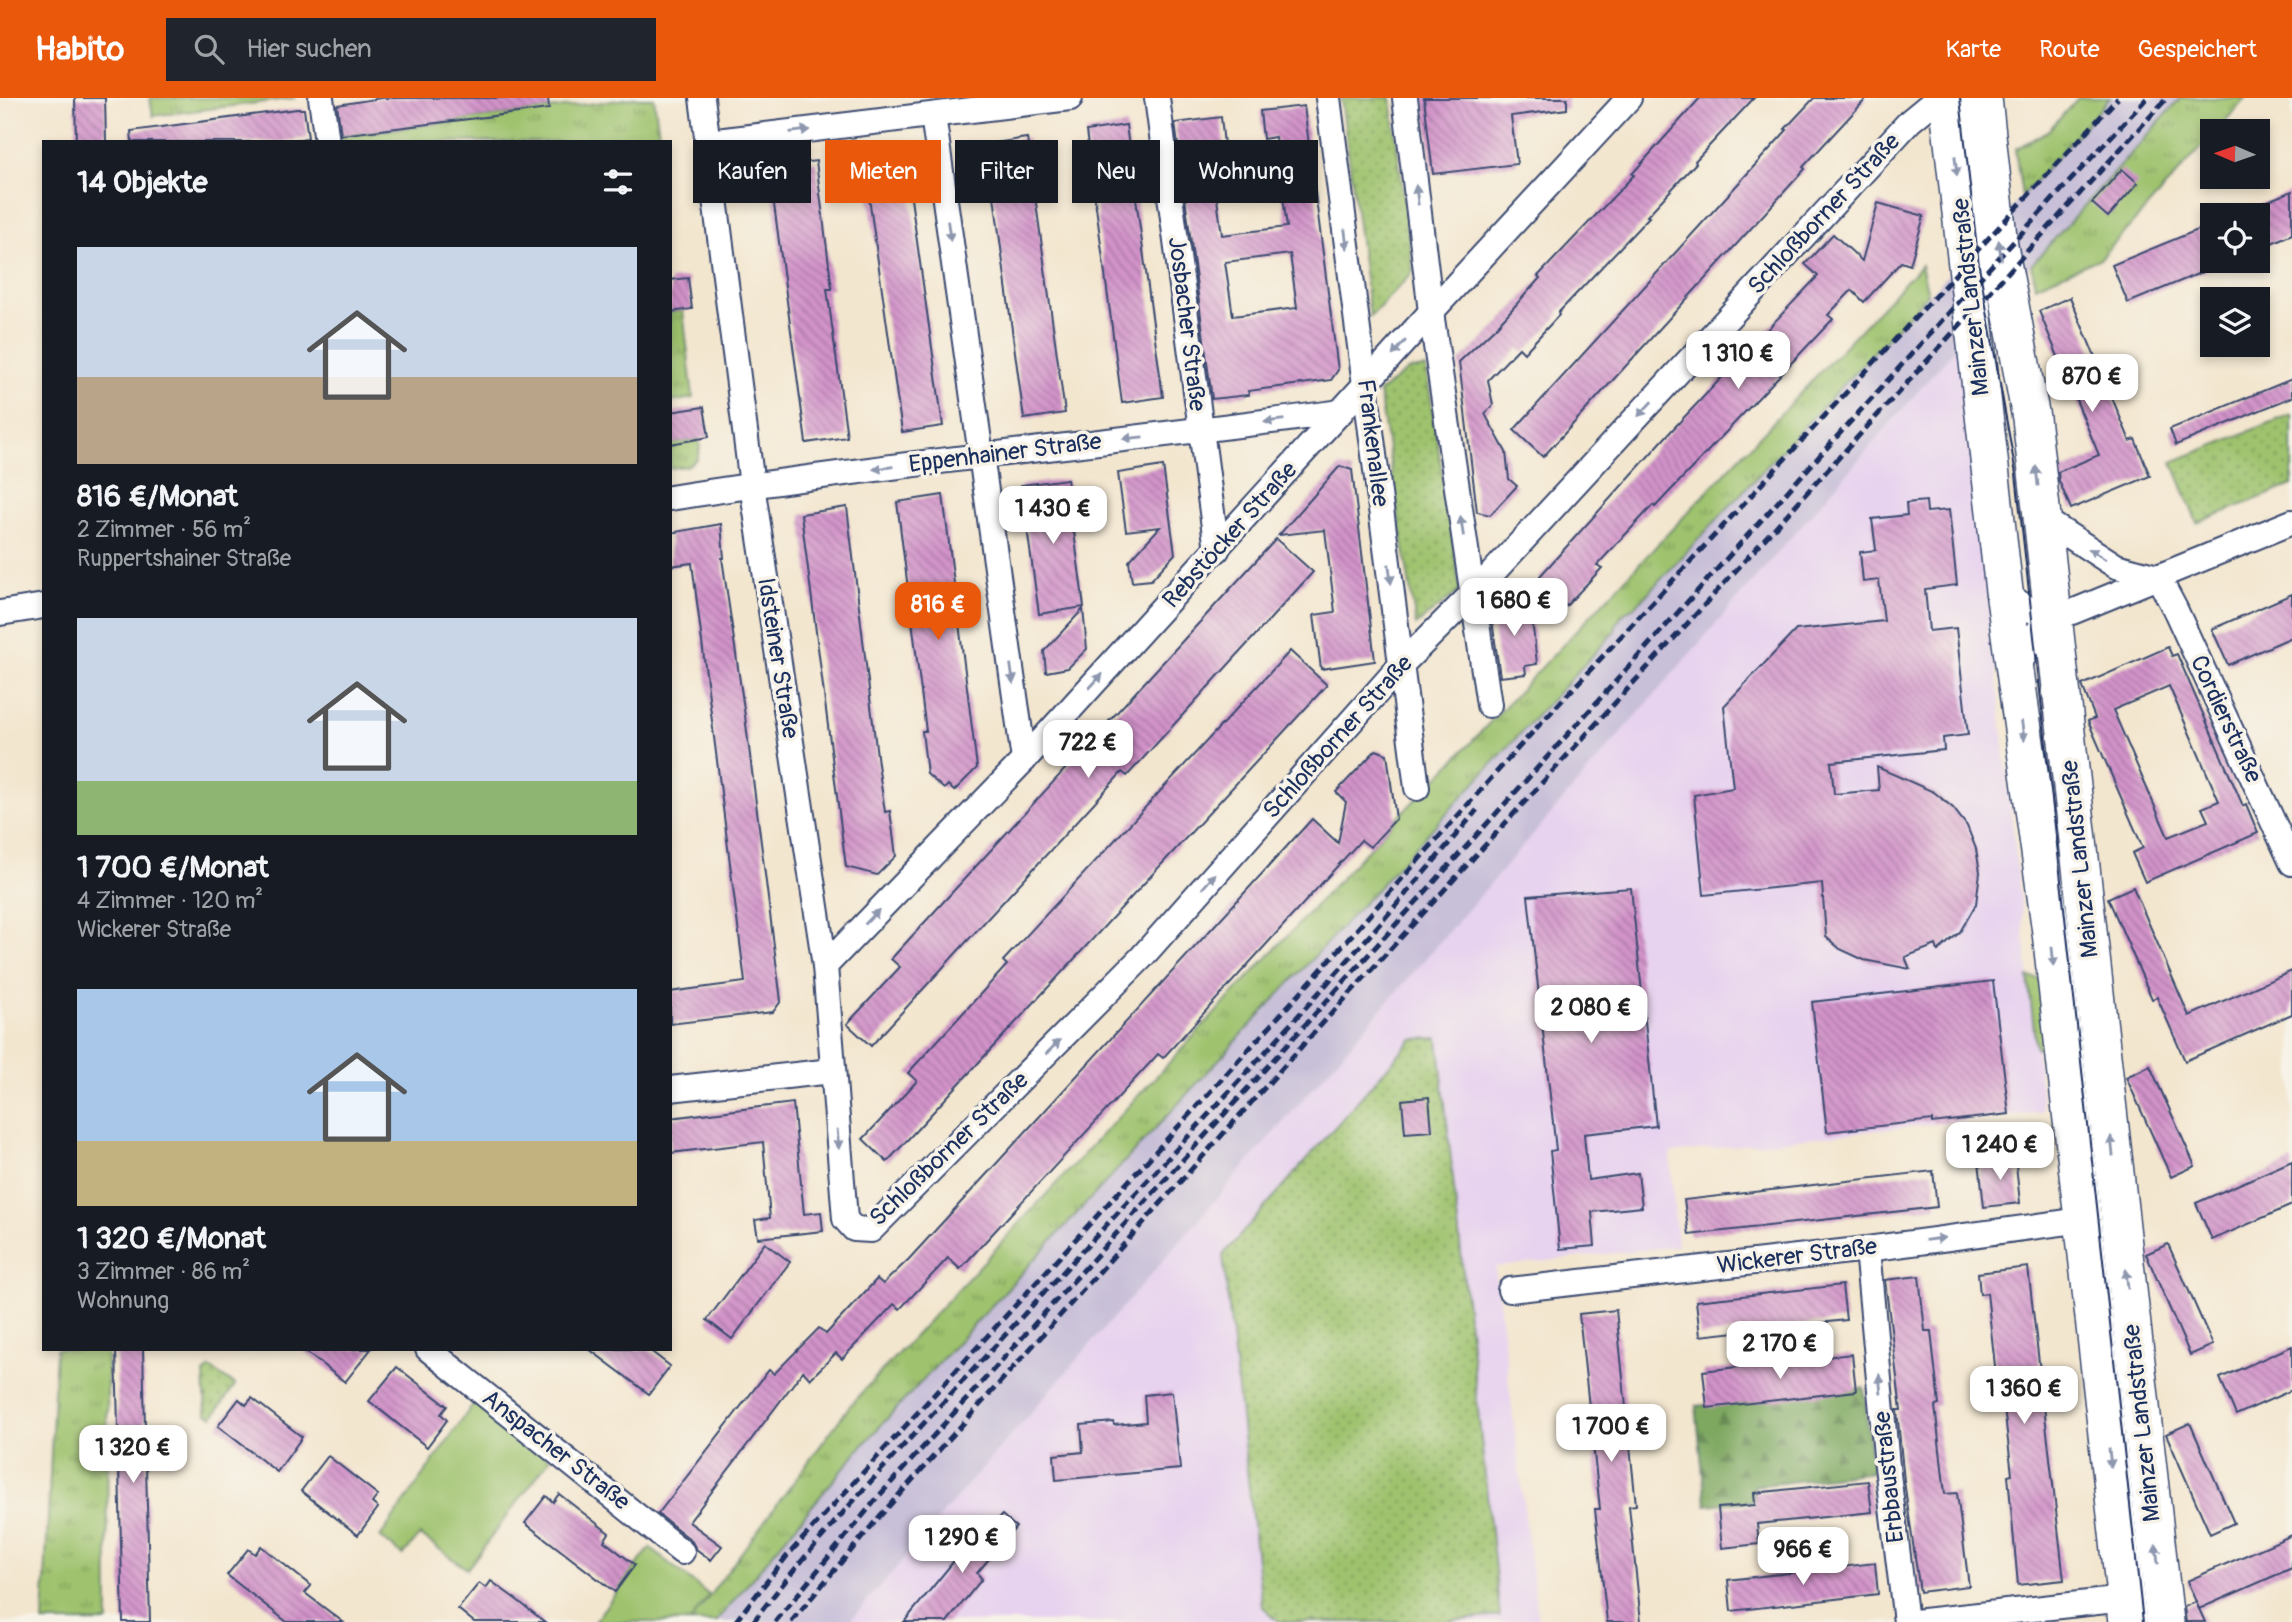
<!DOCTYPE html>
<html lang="de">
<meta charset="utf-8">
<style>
body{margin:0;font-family:Pangolin,sans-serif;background:#20242c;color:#f1f3f6;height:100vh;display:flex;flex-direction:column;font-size:26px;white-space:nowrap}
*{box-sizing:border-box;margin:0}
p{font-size:23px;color:#9ea1a6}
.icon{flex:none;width:38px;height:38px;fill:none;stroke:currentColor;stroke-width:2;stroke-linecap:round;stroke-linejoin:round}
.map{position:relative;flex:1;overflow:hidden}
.panel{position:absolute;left:42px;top:42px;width:630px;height:1211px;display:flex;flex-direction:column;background:#171b24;border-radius:0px;box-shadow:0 4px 10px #0003}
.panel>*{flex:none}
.guide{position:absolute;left:693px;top:42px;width:665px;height:63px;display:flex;gap:14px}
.needle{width:46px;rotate:272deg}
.tools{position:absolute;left:2200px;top:21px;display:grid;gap:14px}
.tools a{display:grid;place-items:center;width:70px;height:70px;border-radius:0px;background:#171b24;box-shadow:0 4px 10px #0003;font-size:35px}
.price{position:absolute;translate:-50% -60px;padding:0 16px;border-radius:14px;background:#fff;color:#222;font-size:23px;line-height:46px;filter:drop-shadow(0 2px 4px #0008)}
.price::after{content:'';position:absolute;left:50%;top:42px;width:21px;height:16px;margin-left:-10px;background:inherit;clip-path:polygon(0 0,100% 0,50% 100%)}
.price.current{background:#ea580c;color:#fff}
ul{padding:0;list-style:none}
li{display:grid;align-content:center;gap:14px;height:371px;padding:0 35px}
li span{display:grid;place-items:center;height:217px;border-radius:0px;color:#555}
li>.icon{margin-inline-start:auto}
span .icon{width:126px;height:126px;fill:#fffc;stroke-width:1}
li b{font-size:30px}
h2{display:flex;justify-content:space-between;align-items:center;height:84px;padding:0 35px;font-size:30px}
.tag{padding:0 24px;border-radius:0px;background:#171b24;box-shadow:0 4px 10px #0003;font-size:24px;line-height:63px}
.tag.current{background:#ea580c;color:#fff}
header{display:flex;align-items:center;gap:42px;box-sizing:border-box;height:98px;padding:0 35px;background:#ea580c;color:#fff}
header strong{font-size:33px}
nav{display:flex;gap:38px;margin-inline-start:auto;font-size:24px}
.search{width:490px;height:63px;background:#20242c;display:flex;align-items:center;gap:18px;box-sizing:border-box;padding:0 24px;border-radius:0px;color:#9ea1a6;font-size:26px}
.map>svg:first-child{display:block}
.built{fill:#e7d2ef}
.industrial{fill:#c8bfd8}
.grass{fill:url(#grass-tufts);stroke:#5c7866;stroke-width:2}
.forest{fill:url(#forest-firs);stroke:#4c6c5f;stroke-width:2}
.park{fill:url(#park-dots);stroke:#5c7866;stroke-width:2}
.garden{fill:#9ec26d;stroke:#5c7866;stroke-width:2}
.building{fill:url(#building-back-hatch);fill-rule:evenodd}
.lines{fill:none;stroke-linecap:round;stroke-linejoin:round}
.street-casing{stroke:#3b4a6f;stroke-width:28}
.primary-casing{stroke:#3b4a6f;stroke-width:40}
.street{stroke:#fff;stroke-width:24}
.primary{stroke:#fff;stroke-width:37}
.tram{stroke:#1b2f5e;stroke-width:2}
.rail{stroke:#1b2f5e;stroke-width:5;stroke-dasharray:10 5;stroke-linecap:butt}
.oneway{fill:#8d97ae}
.labels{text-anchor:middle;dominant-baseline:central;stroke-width:7;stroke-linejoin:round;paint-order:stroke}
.street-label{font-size:24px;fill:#1b2f5e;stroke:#f7f3e8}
</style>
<header>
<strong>Habito</strong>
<div class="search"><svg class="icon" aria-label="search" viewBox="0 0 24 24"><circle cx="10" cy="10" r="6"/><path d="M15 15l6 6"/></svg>Hier suchen</div>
<nav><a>Karte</a><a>Route</a><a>Gespeichert</a></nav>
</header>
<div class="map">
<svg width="2292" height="1524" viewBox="0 0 2292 1524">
<defs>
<pattern id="grass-tufts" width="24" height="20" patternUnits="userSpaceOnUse" patternTransform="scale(1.75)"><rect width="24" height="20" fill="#9ec26d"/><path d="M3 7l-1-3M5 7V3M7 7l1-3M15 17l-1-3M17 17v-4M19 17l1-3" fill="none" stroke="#809e5d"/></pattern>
<pattern id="forest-firs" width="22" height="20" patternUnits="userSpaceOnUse" patternTransform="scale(1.75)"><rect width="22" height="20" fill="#7ea860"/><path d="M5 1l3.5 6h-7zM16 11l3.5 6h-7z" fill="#668952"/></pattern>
<pattern id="park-dots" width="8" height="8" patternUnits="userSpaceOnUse" patternTransform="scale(1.75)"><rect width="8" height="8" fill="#9ec26d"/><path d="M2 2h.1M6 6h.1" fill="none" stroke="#809e5d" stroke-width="1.8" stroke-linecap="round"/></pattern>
<pattern id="building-back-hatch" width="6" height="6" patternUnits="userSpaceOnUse" patternTransform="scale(1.75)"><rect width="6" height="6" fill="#d293c9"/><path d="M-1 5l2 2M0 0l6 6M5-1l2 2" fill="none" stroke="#aa78a6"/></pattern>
</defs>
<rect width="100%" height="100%" fill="#f7f3e8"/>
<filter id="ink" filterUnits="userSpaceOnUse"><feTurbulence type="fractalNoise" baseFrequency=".0143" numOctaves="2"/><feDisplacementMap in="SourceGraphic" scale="14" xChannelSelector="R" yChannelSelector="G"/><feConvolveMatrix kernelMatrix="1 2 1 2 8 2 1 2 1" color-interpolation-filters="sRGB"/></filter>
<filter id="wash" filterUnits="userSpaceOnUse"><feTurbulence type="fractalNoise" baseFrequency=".00686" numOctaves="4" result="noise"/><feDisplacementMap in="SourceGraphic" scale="28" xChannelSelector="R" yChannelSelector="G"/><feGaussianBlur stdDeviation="1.57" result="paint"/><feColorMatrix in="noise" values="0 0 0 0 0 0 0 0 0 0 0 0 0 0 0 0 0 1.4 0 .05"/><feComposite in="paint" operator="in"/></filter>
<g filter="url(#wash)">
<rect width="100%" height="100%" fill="#f3e6cf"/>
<path class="built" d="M1961 244 2043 1014 1670 1055 1677 1148 1495 1169 1538 1524H849Z"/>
<path class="industrial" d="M2109 0H2181L1961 244 849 1524H716L861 1349 1614 534 1619 521 1626 512 1635 509 2022 98Z"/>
<g class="grass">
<path d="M150 0H296L153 18Z"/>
<path d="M634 0H654L660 44H341L340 38Z"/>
<path d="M2078 0H2110L2022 98 2015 51 2048 33Z"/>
<path d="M2181 0H2246L2216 33H2212V38L2101 160 2035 188 2032 166Z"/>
<path d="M1921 167 1928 196 1635 509C1622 514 1618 522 1614 534L861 1349 716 1524H690L852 1305 1396 721 1445 672Z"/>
<path d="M683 212 693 300 670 304V214Z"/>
<path d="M699 341 700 350 697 361 687 368 670 370V346Z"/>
<path d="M2028 879 2039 881 2054 948 2036 950Z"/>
<path d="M56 1251H107L108 1524H43Z"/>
</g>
<path class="forest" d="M1864 1290 1872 1374 1754 1388V1403L1706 1407 1696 1308Z"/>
<g class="park">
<path d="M1341 0H1391L1413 174 1370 219Z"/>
<path d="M1426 270 1460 492 1416 527 1379 294 1408 272Z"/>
<path d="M2292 316V387L2197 425 2172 364Z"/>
<path d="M1438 940 1500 1518 1440 1524H1280L1262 1508 1223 1157 1412 941Z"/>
<path d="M210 1270 235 1287 213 1319 206 1315 204 1276Z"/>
</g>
<g class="garden">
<path d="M474 1305 550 1361 467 1471 420 1437 403 1457 380 1439Z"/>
<path d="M650 1450 709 1497 690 1524H594Z"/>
</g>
<g id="blocks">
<g class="building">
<path d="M75 0H105L106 44H76Z"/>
<path d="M381 0H548L549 11 341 37 337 7Z"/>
<path d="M1424 0H1567V11L1511 18 1517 66 1433 76Z"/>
<path d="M1700 0H1754L1695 63 1696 65 1647 118 1649 119 1558 215 1559 217 1524 255 1519 250 1488 282 1493 307 1485 316 1506 354 1509 381 1517 388 1490 417 1477 414 1459 264 1496 229 1540 180 1538 178 1634 77 1632 76Z"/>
<path d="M1814 0H1867L1803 69 1805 71 1543 359 1514 332 1787 32 1785 31Z"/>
<path d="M1304 8 1338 272 1331 282 1248 293 1249 297 1212 301 1175 25 1221 19 1224 47 1210 49 1222 137 1287 129 1275 39 1263 41 1260 13ZM1290 156 1297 210 1233 218 1225 164Z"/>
<path d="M297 11H304L308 40 278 44H132L131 33Z"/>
<path d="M1126 27 1163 299 1122 305 1086 33Z"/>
<path d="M1027 40 1065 315 1024 321 987 46Z"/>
<path d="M905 58 943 328 902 334 864 64Z"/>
<path d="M816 63 832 191H827L847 339 806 345 769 69Z"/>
<path d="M2122 71 2138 85 2108 119 2092 105Z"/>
<path d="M2292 93V136L2258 151V107Z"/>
<path d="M1878 105 1924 118 1910 167 1901 164 1864 204 1852 192 1828 217 1833 221 1655 409 1653 407 1597 467 1602 470 1566 508 1540 484V478L1673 331 1818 178 1805 166 1833 136 1862 163Z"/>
<path d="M2212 126V170L2128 205 2112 167Z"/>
<path d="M688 180 692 211 670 214V182Z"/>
<path d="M2070 199 2130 343 2135 341 2150 378 2071 411 2059 383 2058 374 2099 357 2039 213Z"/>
<path d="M2292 281V299L2176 347 2170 331Z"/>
<path d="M704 309 709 339 670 346V314Z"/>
<path d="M1163 368 1175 456 1151 482 1132 484 1129 463 1160 429 1126 433 1118 375Z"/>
<path d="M1340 368 1352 372 1375 563 1321 571 1314 517 1335 514 1325 432 1279 437Z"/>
<path d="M1067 381 1084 509 1039 516 1021 387Z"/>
<path d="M943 397 977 670 954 693 948 687 944 691 927 676 922 633H926L897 404Z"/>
<path d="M1926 403 1927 414 1949 412 1957 487 1925 491 1929 533 1956 530 1968 637 1943 640 1944 652 1831 664 1834 696 1879 692 1877 669 1934 694 1953 710 1967 728 1976 751 1980 774 1976 806 1960 834 1938 853 1936 847 1905 859 1910 871 1864 862 1840 851 1826 839 1822 785 1704 797 1694 697 1733 690 1724 608 1796 532 1884 523 1879 482 1863 484 1860 454 1876 452 1872 421 1907 417 1906 405Z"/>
<path d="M847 409 878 666 885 714 890 713 896 758 877 777 846 769 801 416Z"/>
<path d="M721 426 724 460H722L745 618 781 903 773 914 670 926V894L745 884 692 465 670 468V435Z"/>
<path d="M1276 441 1313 474 1127 678 1122 674 871 948 847 926 900 869 891 861Z"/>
<path d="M2292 496V539L2228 567 2212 531Z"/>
<path d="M1530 503 1537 566 1525 568 1526 576 1500 579 1490 508Z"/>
<path d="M1083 511 1087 551 1068 570 1046 574 1044 553Z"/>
<path d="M2168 549 2172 558 2177 556 2243 708 2246 706 2258 735 2145 784 2132 755 2143 750 2088 623 2095 620 2082 587ZM2169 588 2219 703 2202 710 2208 723 2168 739 2113 612Z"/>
<path d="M1290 553 1327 587 887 1064 863 1041 917 983 908 975 1007 867 1003 863Z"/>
<path d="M1376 652 1387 656 1396 721 1370 749 1361 742 1163 960 1158 956 960 1171 948 1160 900 1211 894 1206 842 1261 836 1255 810 1281 803 1273 689 1424 722 1448 711 1462 696 1451 691 1442 658 1416 769 1272 774 1276 819 1230 826 1236 877 1181 883 1186 909 1161 1312 721 1338 745 1346 704 1336 694Z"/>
<path d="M2133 789 2189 918 2292 873V916L2185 963 2157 899 2152 901 2108 800Z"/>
<path d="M1631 790 1656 1028 1584 1036 1588 1082 1638 1075 1642 1109 1592 1114 1595 1148 1560 1151 1550 1053 1556 1052 1528 798Z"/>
<path d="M1993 883 2009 1016 1932 1025V1022L1827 1034 1812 904Z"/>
<path d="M2150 968 2195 1068 2171 1079 2126 979Z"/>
<path d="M1429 999 1432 1033 1405 1035 1402 1002Z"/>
<path d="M793 1005 804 1116 821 1114 823 1133 758 1140 755 1122 770 1120 763 1044 670 1055V1020Z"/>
<path d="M2015 1058 2020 1105 1984 1109 1979 1063Z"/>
<path d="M2292 1063V1107L2212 1142 2196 1105Z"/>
<path d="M1933 1073 1937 1109 1689 1137 1684 1102Z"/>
<path d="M765 1145 790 1164 732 1241 707 1222Z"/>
<path d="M2168 1146 2213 1247 2190 1257 2146 1156Z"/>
<path d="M2028 1169 2064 1482 2018 1487 2008 1377 2012 1376 2000 1277H1996L1987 1195 1980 1196 1978 1175Z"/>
<path d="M1919 1178 1925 1233H1931L1939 1307 1935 1308 1945 1396 1957 1395 1969 1488 1920 1494 1904 1383 1897 1312H1901L1885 1182Z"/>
<path d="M1842 1187 1846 1222 1700 1238 1696 1203Z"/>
<path d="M1616 1212 1636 1407 1629 1408 1641 1524H1607L1595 1411H1600L1579 1216Z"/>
<path d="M2292 1248V1292L2236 1317 2220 1280Z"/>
<path d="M116 1251H143L150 1524H123Z"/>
<path d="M302 1251H371L345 1284Z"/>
<path d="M589 1251H648L670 1268 649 1296Z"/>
<path d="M1852 1256 1856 1293 1707 1310 1703 1273Z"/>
<path d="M397 1269 447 1308 441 1316 447 1322 427 1349 369 1303Z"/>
<path d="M1172 1294 1180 1371 1056 1382 1054 1357 1083 1354 1081 1327 1113 1324 1114 1327 1146 1324 1144 1297Z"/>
<path d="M252 1300 302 1339 277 1374 218 1328 239 1301 246 1307Z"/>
<path d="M2190 1325 2234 1425 2210 1436 2166 1336Z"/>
<path d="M328 1358 378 1397 372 1405 378 1410 358 1437 301 1393Z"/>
<path d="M1868 1383 1872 1414 1757 1426 1759 1446 1722 1450 1718 1410 1755 1407 1754 1395Z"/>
<path d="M559 1396 609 1435 604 1443 635 1467 615 1494 525 1425 546 1398 553 1404Z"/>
<path d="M1002 1417 1016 1429 977 1475 982 1481 947 1524H904L985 1425 991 1430Z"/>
<path d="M2292 1437V1470L2199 1511 2187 1483Z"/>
<path d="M261 1448 311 1488 305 1495 343 1524H287L227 1477 248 1451 255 1456Z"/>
<path d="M1875 1465 1878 1496 1731 1513 1728 1482Z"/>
<path d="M491 1483 517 1502 545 1524H474L458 1511 479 1485 486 1490Z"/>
<path d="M2196 1504 2205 1524H2186L2184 1509Z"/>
</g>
</g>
</g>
<g filter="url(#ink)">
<use href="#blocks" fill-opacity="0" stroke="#3b4a6f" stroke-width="2"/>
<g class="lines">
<g class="street-casing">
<g id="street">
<path d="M321 0 327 44"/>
<path d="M702 0 752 387 825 868 845 1121 854 1131 871 1132 1141 860 1402 566 1486 482 1910 23 1938 0"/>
<path d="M1157 0 1217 452"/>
<path d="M1328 0 1417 690"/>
<path d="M1405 0 1431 214 1489 607"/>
<path d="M933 17 1024 662"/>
<path d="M708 44 1070 0"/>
<path d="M670 400C893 365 1118 344 1341 314"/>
<path d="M2042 420 2116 468 2158 479"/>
<path d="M2158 479 2175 511 2292 765"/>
<path d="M2004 493C2020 506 2033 516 2053 519"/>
<path d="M0 515 44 508"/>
<path d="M2017 575C2028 543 2038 523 2072 514L2292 424"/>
<path d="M825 868 1024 662 1431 214 1629 0"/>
<path d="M670 991 832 973"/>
<path d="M1867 1151 1887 1368 1906 1524"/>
<path d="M1510 1192 1867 1151 2083 1122"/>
<path d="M428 1251 682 1454"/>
<path d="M1914 1524 2125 1501"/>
</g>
</g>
<g class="primary-casing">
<g id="primary">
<path d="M1948 0 2004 493 2051 834 2128 1524"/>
<path d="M1983 0 1999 148 2031 320 2165 1524"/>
</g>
</g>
<use href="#street" class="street"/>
<use href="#primary" class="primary"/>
<path class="tram" d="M1960 0 1979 168 2016 376 2143 1524"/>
<g class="rail">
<path d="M735 1524 787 1458 1310 884 1519 649 2118 0"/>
<path d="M753 1524C827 1427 912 1339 994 1249 1157 1071 1323 897 1477 712"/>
<path d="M775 1524 879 1398 1993 166 2147 0"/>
<path d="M791 1524 880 1418 1311 938 2167 0"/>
</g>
</g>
<defs><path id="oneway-solid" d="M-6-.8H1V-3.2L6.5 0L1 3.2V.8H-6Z" transform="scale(1.75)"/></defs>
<g class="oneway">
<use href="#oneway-solid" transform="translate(800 33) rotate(-7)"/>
<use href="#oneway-solid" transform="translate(1956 68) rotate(83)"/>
<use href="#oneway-solid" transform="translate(1417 97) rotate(-97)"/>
<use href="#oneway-solid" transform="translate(949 133) rotate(82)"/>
<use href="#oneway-solid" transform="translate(1346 141) rotate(83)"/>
<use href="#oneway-solid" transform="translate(2000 152) rotate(-98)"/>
<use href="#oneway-solid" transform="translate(1399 250) rotate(131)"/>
<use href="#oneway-solid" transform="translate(1645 311) rotate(133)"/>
<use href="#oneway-solid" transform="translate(1274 323) rotate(173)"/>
<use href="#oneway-solid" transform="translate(1133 340) rotate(174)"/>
<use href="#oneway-solid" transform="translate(883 370) rotate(173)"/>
<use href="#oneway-solid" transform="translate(2037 378) rotate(-96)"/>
<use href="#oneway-solid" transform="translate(1462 428) rotate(-98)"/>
<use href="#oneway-solid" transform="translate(2097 456) rotate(-148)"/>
<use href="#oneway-solid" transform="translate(1390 476) rotate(83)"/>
<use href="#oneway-solid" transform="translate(1012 576) rotate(82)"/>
<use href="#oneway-solid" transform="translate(1096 583) rotate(-47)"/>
<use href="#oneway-solid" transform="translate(2023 633) rotate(82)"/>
<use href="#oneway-solid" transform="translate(1209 783) rotate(-49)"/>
<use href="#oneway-solid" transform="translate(872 819) rotate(-46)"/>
<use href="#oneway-solid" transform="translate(2053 859) rotate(84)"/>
<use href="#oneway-solid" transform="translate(1053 949) rotate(-45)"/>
<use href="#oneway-solid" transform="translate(838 1041) rotate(85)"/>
<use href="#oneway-solid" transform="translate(2112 1048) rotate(-96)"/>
<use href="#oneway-solid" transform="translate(1935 1141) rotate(-8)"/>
<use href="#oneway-solid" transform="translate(2127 1181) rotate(-96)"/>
<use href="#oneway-solid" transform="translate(1880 1286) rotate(-95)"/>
<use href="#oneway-solid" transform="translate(2110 1360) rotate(84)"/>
<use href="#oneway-solid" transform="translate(2157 1456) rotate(-96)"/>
</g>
</g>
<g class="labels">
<g class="street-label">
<text transform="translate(1824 116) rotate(-47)">Schloßborner Straße</text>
<text transform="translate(1971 199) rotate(-96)">Mainzer Landstraße</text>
<text transform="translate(1187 226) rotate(83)">Josbacher Straße</text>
<text transform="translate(1373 345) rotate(83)">Frankenallee</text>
<text transform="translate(1005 355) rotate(-7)">Eppenhainer Straße</text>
<text transform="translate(1230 437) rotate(-48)">Rebstöcker Straße</text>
<text transform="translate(778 560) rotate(81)">Idsteiner Straße</text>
<text transform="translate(2226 621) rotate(65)">Cordierstraße</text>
<text transform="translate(1338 639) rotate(-48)">Schloßborner Straße</text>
<text transform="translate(2080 761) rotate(-96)">Mainzer Landstraße</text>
<text transform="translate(949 1051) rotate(-44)">Schloßborner Straße</text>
<text transform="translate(1797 1158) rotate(-7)">Wickerer Straße</text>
<text transform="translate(2142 1325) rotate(-96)">Mainzer Landstraße</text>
<text transform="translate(556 1352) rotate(38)">Anspacher Straße</text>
<text transform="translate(1889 1379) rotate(-96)">Erbbaustraße</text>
</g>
</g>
</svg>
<div class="tools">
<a><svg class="needle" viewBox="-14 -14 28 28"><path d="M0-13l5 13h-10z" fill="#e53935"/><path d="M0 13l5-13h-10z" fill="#9ea1a6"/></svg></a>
<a><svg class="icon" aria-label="locate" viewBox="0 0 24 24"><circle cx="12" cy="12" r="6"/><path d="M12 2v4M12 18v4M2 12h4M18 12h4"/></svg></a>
<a><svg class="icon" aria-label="layers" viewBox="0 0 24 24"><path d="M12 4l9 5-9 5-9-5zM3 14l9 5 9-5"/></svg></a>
</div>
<b class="price" style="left:1738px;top:293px">1 310 €</b>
<b class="price" style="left:2092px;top:316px">870 €</b>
<b class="price" style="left:1053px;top:448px">1 430 €</b>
<b class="price" style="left:1514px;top:540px">1 680 €</b>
<b class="price current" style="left:938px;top:544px">816 €</b>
<b class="price" style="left:1088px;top:682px">722 €</b>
<b class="price" style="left:1591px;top:947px">2 080 €</b>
<b class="price" style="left:2000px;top:1084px">1 240 €</b>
<b class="price" style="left:1780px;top:1283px">2 170 €</b>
<b class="price" style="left:2024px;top:1328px">1 360 €</b>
<b class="price" style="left:1611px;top:1366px">1 700 €</b>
<b class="price" style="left:133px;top:1387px">1 320 €</b>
<b class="price" style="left:962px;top:1477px">1 290 €</b>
<b class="price" style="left:1803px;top:1489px">966 €</b>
<div class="guide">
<a class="tag">Kaufen</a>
<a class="tag current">Mieten</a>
<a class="tag">Filter</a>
<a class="tag">Neu</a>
<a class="tag">Wohnung</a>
</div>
<section class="panel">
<h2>14 Objekte<svg class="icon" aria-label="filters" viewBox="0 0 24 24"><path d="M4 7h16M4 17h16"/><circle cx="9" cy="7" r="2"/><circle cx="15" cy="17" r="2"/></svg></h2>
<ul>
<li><span style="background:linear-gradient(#c9d6e8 60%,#b9a48a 0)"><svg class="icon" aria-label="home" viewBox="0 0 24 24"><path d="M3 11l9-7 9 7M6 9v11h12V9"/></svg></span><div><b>816 €/Monat</b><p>2 Zimmer · 56 m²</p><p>Ruppertshainer Straße</p></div></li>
<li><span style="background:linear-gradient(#c9d6e8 75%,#8fb573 0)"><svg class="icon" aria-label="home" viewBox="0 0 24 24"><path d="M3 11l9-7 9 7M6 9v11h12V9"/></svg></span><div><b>1 700 €/Monat</b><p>4 Zimmer · 120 m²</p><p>Wickerer Straße</p></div></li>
<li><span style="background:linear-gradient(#a9c7e8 70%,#c2b280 0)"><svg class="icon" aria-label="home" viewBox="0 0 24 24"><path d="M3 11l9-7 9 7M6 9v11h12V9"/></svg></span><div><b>1 320 €/Monat</b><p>3 Zimmer · 86 m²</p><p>Wohnung</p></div></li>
</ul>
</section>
</div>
